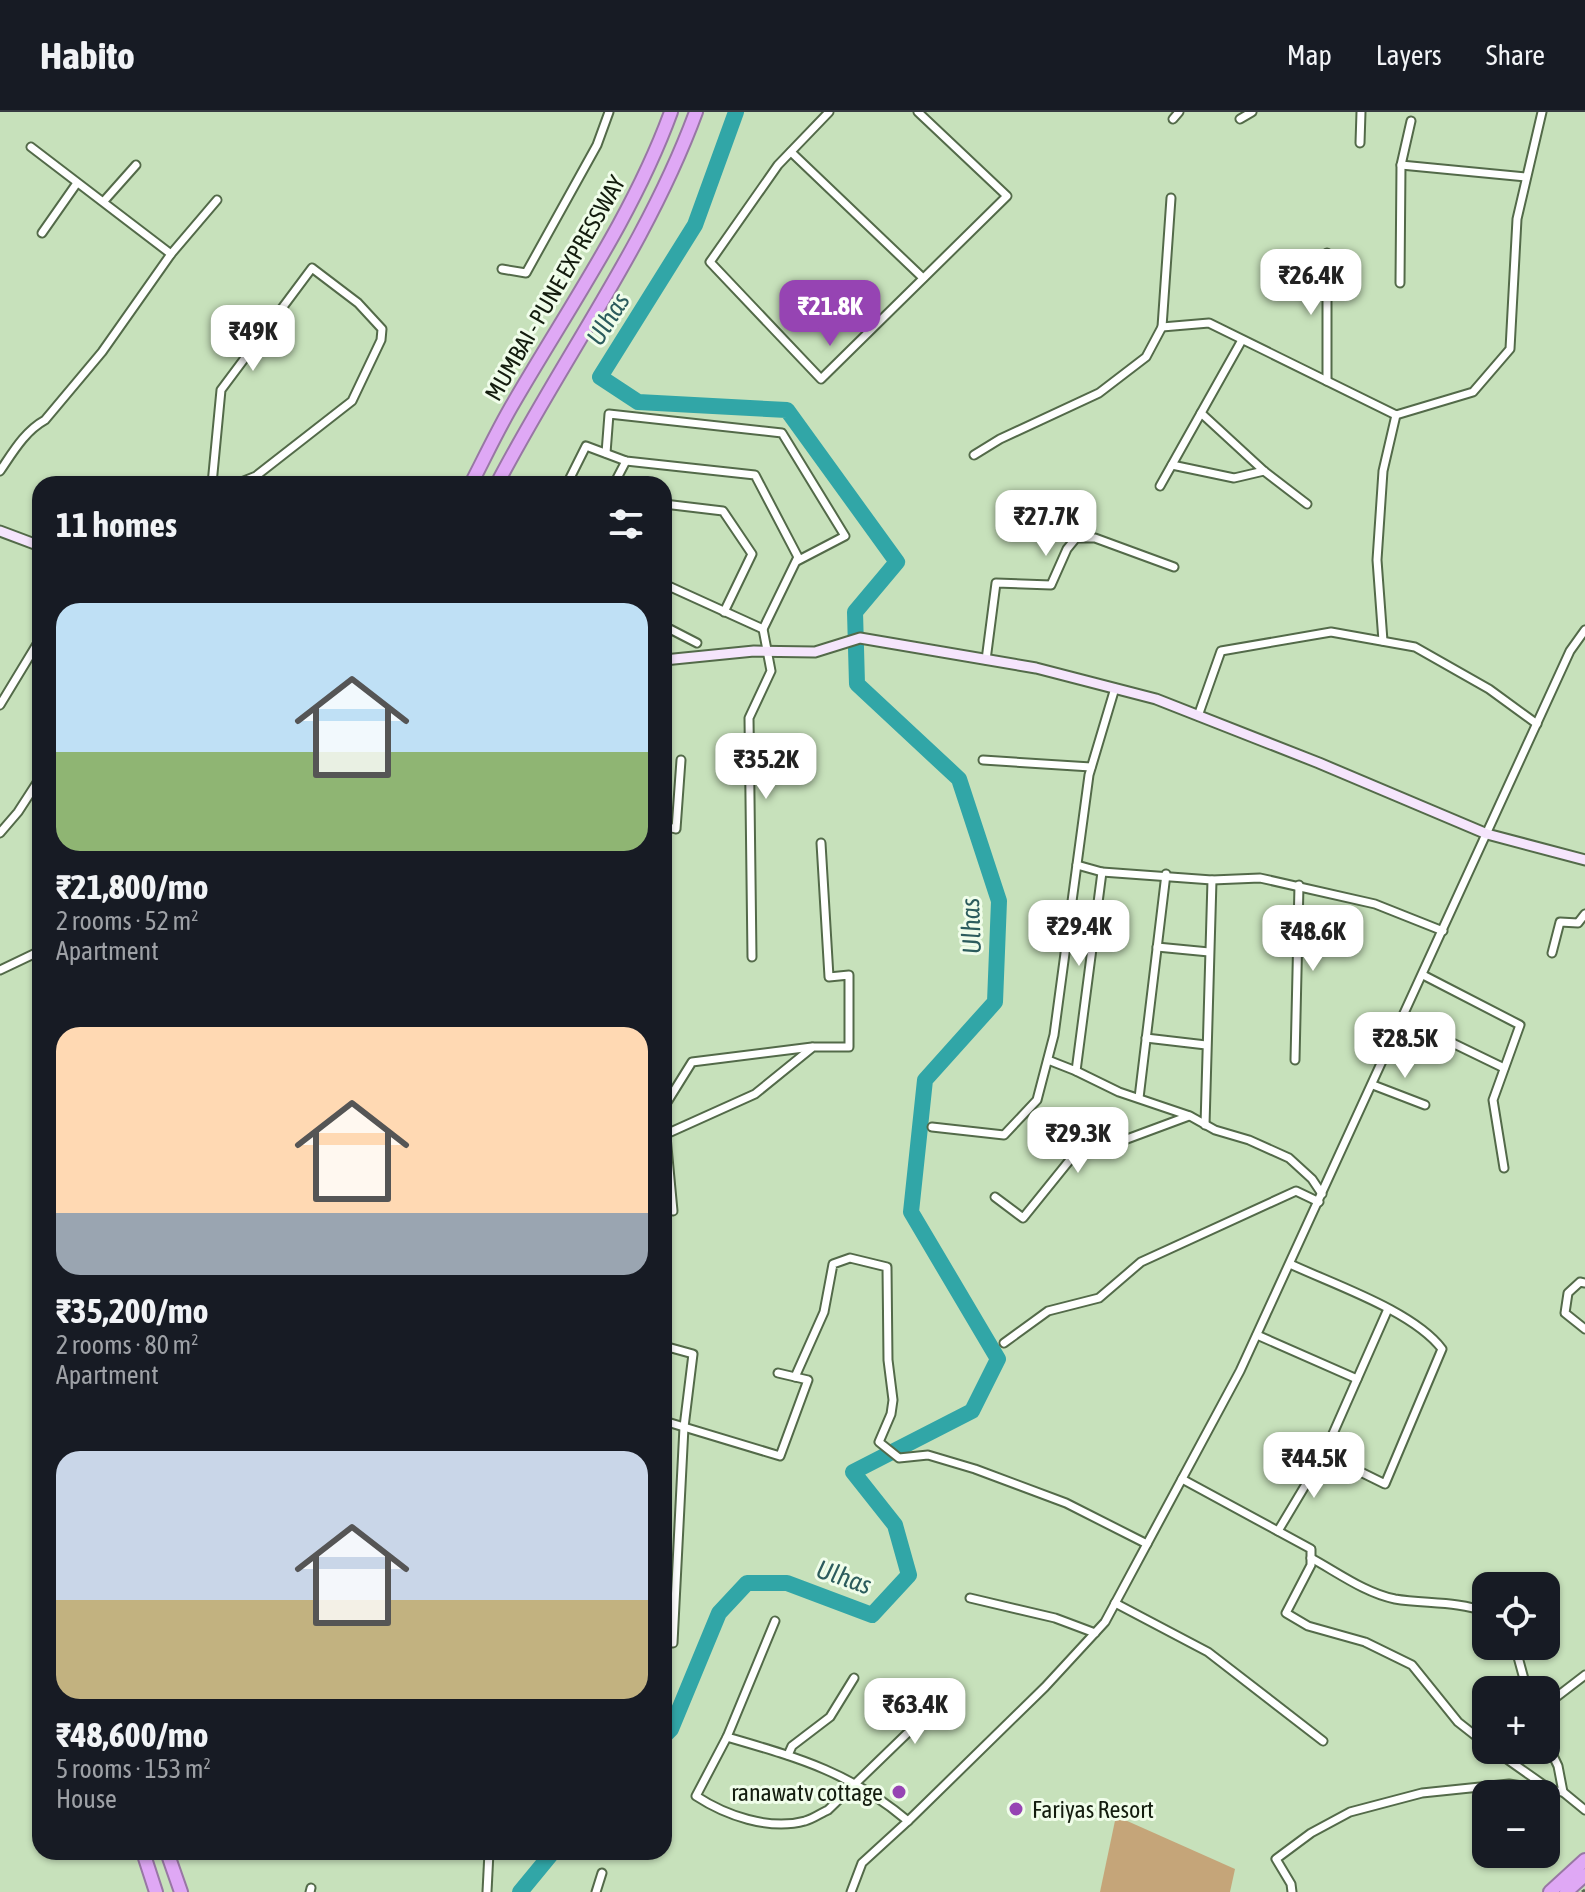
<!DOCTYPE html>
<meta charset="utf-8">
<style>
body{margin:0;font-family:"Asap Condensed",sans-serif;background:#20242c;color:#f1f3f6;height:100vh;display:flex;flex-direction:column;font-size:30px;white-space:nowrap}
*{box-sizing:border-box;margin:0}
p{font-size:26px;color:#9ea1a6}
.icon{flex:none;width:44px;height:44px;fill:none;stroke:currentColor;stroke-width:2;stroke-linecap:round;stroke-linejoin:round}
.map{position:relative;flex:1;overflow:hidden}
.drawer{position:absolute;left:32px;top:364px;width:640px;height:1384px;display:flex;flex-direction:column;background:#171b24;border-radius:24px;box-shadow:0 2px 6px #0004}
.drawer>*{flex:none}
.controls{position:absolute;left:1472px;top:1460px;display:grid;gap:16px}
.controls a{display:grid;place-items:center;width:88px;height:88px;border-radius:16px;background:#171b24;box-shadow:0 2px 6px #0004;font-size:40px}
.price{position:absolute;translate:-50% -68px;padding:0 18px;border-radius:16px;background:#fff;color:#222;font-size:26px;line-height:52px;filter:drop-shadow(0 2px 4px #0008)}
.price::after{content:'';position:absolute;left:50%;top:48px;width:24px;height:18px;margin-left:-12px;background:inherit;clip-path:polygon(0 0,100% 0,50% 100%)}
.price.selected{background:#9644b3;color:#fff}
ul{padding:0;list-style:none}
li{display:grid;align-content:center;gap:16px;height:424px;padding:0 24px}
li span{display:grid;place-items:center;height:248px;border-radius:24px;color:#555}
li>.icon{margin-inline-start:auto}
span .icon{width:144px;height:144px;fill:#fffc;stroke-width:1}
li b{font-size:34px}
h2{display:flex;justify-content:space-between;align-items:center;height:96px;padding:0 24px;font-size:34px}
header{display:flex;align-items:center;gap:48px;box-sizing:border-box;height:112px;padding:0 40px;background:#171b24;border-bottom:2px solid #363941}
header strong{font-size:38px}
nav{display:flex;gap:44px;margin-inline-start:auto;font-size:28px}
.map>svg:first-child{display:block}
.green{fill:#c5a579}
.lines{fill:none;stroke-linecap:round;stroke-linejoin:round}
.river{stroke:#31a6a7;stroke-width:16}
.street-casing{stroke:#536a49;stroke-width:11}
.secondary-casing{stroke:#536a49;stroke-width:13}
.highway-casing{stroke:#9877a4;stroke-width:16}
.street{stroke:#fff;stroke-width:7}
.secondary{stroke:#f5e5fc;stroke-width:9}
.highway{stroke:#dfa8f5;stroke-width:12}
.rail{stroke:#596952;stroke-width:3;stroke-dasharray:16 8;stroke-linecap:butt}
.poi-dot{fill:#9644b3;stroke:#f0fdea;stroke-width:3}
.labels{text-anchor:middle;dominant-baseline:central;stroke-width:6;stroke-linejoin:round;paint-order:stroke}
.street-label{font-size:24px;fill:#131c0e;stroke:#f0fdea}
.poi-label{font-size:24px;fill:#131c0e;stroke:#f0fdea;text-anchor:end}
.water-label{font-size:26px;font-style:italic;fill:#2c5c5d;stroke:#f0fdea}
</style>
<header>
<strong>Habito</strong>
<nav><a>Map</a><a>Layers</a><a>Share</a></nav>
</header>
<div class="map">
<svg width="1585" height="1780" viewBox="0 0 1585 1780">
<rect width="100%" height="100%" fill="#c7e1bb"/>
<path class="green" d="M1116 1704 1235 1757 1230 1780H1100Z"/>
<g class="lines">
<g class="river">
<path d="M664 1624 671 1617 719 1501 747 1471H787L872 1503 909 1463 895 1413 853 1360 972 1299 998 1247 911 1100 925 968 995 890 999 789 959 667 857 572 855 500 897 450 787 298 638 290 600 265 695 113 736 0"/>
<path d="M520 1780 553 1740"/>
</g>
<g class="street-casing">
<g id="street">
<path d="M829 0 778 53 710 150 821 267 1007 84 918 0"/>
<path d="M1173 7 1179 0"/>
<path d="M1240 7 1252 0"/>
<path d="M1360 31 1361 0"/>
<path d="M31 35 171 142"/>
<path d="M791 40 923 166"/>
<path d="M1401 53 1526 65"/>
<path d="M104 89 136 53"/>
<path d="M42 121 77 71"/>
<path d="M1327 141V269"/>
<path d="M502 157 526 161 597 33 609 0"/>
<path d="M1400 171 1401 53 1411 9"/>
<path d="M1162 215 1209 211 1396 303 1473 280 1510 237 1517 107 1542 0"/>
<path d="M1201 301 1264 359 1307 392"/>
<path d="M606 341 609 302 782 321 845 424 797 449"/>
<path d="M974 343 1000 327 1099 281 1146 245 1162 215 1171 86"/>
<path d="M1172 353 1234 366 1264 359"/>
<path d="M0 359C13 340 25 319 45 308L102 240 171 142 217 88"/>
<path d="M212 372 221 278 312 156 358 191 382 217 381 228 352 289 256 364 236 372"/>
<path d="M567 372 586 334 626 349 755 363 798 445 763 517 771 559 749 606 752 845"/>
<path d="M614 372 626 349"/>
<path d="M1160 374 1242 228"/>
<path d="M664 392 723 399 752 442 724 500"/>
<path d="M664 472 763 517"/>
<path d="M664 514 697 531"/>
<path d="M1383 529 1377 448 1383 359 1396 303"/>
<path d="M986 548 996 471 1051 473 1067 437 1076 426H1095L1174 455"/>
<path d="M0 593 40 527"/>
<path d="M1198 604 1221 539 1331 520 1415 535 1489 577 1537 612"/>
<path d="M983 648 1091 655"/>
<path d="M664 714 676 717 681 648"/>
<path d="M0 721 18 700 40 666"/>
<path d="M1102 760 1212 768 1260 766 1375 792 1443 819"/>
<path d="M1157 835 1209 840"/>
<path d="M1552 841 1560 810 1578 811 1585 802"/>
<path d="M0 858 40 839"/>
<path d="M1423 863 1520 913 1493 988 1504 1056"/>
<path d="M1403 907 1504 956"/>
<path d="M1146 926 1206 933"/>
<path d="M1048 948 1076 959 1102 760 1077 753"/>
<path d="M1295 948 1299 773"/>
<path d="M1076 959 1119 980 1190 1004 1215 1018 1249 1028 1289 1046 1312 1067 1322 1082"/>
<path d="M1373 973 1425 993"/>
<path d="M1139 986 1166 762"/>
<path d="M664 995 692 950 812 935"/>
<path d="M1205 1013 1212 768"/>
<path d="M932 1015 1004 1023 1037 988 1054 923 1089 663 1115 576"/>
<path d="M664 1023 755 982 813 935H849V863L829 865 821 731"/>
<path d="M666 1024 673 1099"/>
<path d="M995 1085 1023 1106 1069 1049 1081 1039 1100 1037 1189 1004"/>
<path d="M1290 1152C1335 1173 1413 1199 1442 1237L1385 1372 1324 1342 1388 1197"/>
<path d="M1585 1171 1580 1170 1568 1181 1565 1201 1585 1217"/>
<path d="M1257 1223 1357 1267"/>
<path d="M1004 1231 1048 1199 1099 1186 1141 1150 1296 1079 1319 1090"/>
<path d="M664 1234 693 1242 684 1315 673 1531 664 1530"/>
<path d="M795 1265 824 1200 833 1152 850 1146 887 1155 888 1248 893 1288 891 1302 879 1330 899 1346 928 1343 975 1357 1066 1391 1147 1432"/>
<path d="M664 1309 780 1344 808 1268 778 1261"/>
<path d="M1182 1367 1311 1437V1453L1286 1501 1308 1514 1365 1530 1412 1553 1458 1610 1486 1632"/>
<path d="M1278 1419 1324 1342"/>
<path d="M1311 1446C1337 1460 1365 1481 1395 1487 1425 1492 1457 1489 1486 1500"/>
<path d="M970 1486 1055 1506 1095 1521"/>
<path d="M1115 1491 1208 1540 1323 1629"/>
<path d="M775 1509 727 1625 696 1684C725 1703 769 1719 805 1709 813 1707 821 1701 828 1698L954 1576"/>
<path d="M1515 1534 1527 1578"/>
<path d="M1546 1593 1585 1563"/>
<path d="M727 1625C799 1646 850 1660 908 1709L862 1751 851 1780"/>
<path d="M1546 1629 1558 1654 1563 1680 1585 1698"/>
<path d="M1494 1638 1548 1676"/>
<path d="M788 1643 792 1634 830 1605 854 1566"/>
<path d="M908 1709 1045 1575 1105 1510 1240 1259 1570 539 1585 518"/>
<path d="M310 1780 311 1776"/>
<path d="M487 1780 489 1740"/>
<path d="M596 1780 602 1761"/>
<path d="M1292 1780 1291 1772 1276 1747 1311 1721 1350 1700 1422 1681 1509 1672 1563 1680"/>
</g>
</g>
<g class="secondary-casing">
<g id="secondary">
<path d="M0 419 40 434"/>
<path d="M664 548 754 539 815 540 860 526 1036 556 1156 587 1319 651 1487 722 1585 748"/>
</g>
</g>
<g class="highway-casing">
<g id="highway">
<path d="M471 372C485 345 498 317 514 290 569 195 633 104 671 0"/>
<path d="M497 372C562 247 647 133 696 0"/>
<path d="M143 1740 156 1780"/>
<path d="M167 1740 181 1780"/>
<path d="M1550 1780 1585 1748"/>
<path d="M1566 1780 1585 1763"/>
</g>
</g>
<use href="#street" class="street"/>
<use href="#secondary" class="secondary"/>
<use href="#highway" class="highway"/>
<path class="rail" d="M1582 1780 1585 1778"/>
</g>
<g class="poi-dot">
<circle cx="899" cy="1680" r="8"/>
<circle cx="1016" cy="1697" r="8"/>
</g>
<g class="labels">
<g class="street-label">
<text transform="translate(555 176) rotate(-60)">MUMBAI - PUNE EXPRESSWAY</text>
</g>
<g class="poi-label">
<text x="883" y="1680">ranawatv cottage</text>
<text x="1032" y="1697" text-anchor="start">Fariyas Resort</text>
</g>
<g class="water-label">
<text transform="translate(608 207) rotate(-58)">Ulhas</text>
<text transform="translate(971 814) rotate(-92)">Ulhas</text>
<text transform="translate(844 1465) rotate(19)">Ulhas</text>
</g>
</g>
</svg>
<div class="controls">
<a><svg class="icon" aria-label="locate" viewBox="0 0 24 24"><circle cx="12" cy="12" r="6"/><path d="M12 2v4M12 18v4M2 12h4M18 12h4"/></svg></a>
<a>+</a>
<a>−</a>
</div>
<b class="price" style="left:1311px;top:205px">₹26.4K</b>
<b class="price selected" style="left:830px;top:236px">₹21.8K</b>
<b class="price" style="left:253px;top:261px">₹49K</b>
<b class="price" style="left:1046px;top:446px">₹27.7K</b>
<b class="price" style="left:766px;top:689px">₹35.2K</b>
<b class="price" style="left:1079px;top:856px">₹29.4K</b>
<b class="price" style="left:1313px;top:861px">₹48.6K</b>
<b class="price" style="left:1405px;top:968px">₹28.5K</b>
<b class="price" style="left:1078px;top:1063px">₹29.3K</b>
<b class="price" style="left:1314px;top:1388px">₹44.5K</b>
<b class="price" style="left:915px;top:1634px">₹63.4K</b>
<section class="drawer">
<h2>11 homes<svg class="icon" aria-label="filters" viewBox="0 0 24 24"><path d="M4 7h16M4 17h16"/><circle cx="9" cy="7" r="2"/><circle cx="15" cy="17" r="2"/></svg></h2>
<ul>
<li><span style="background:linear-gradient(#bfe0f5 60%,#8fb573 0)"><svg class="icon" aria-label="home" viewBox="0 0 24 24"><path d="M3 11l9-7 9 7M6 9v11h12V9"/></svg></span><div><b>₹21,800/mo</b><p>2 rooms · 52 m²</p><p>Apartment</p></div></li>
<li><span style="background:linear-gradient(#ffd9b3 75%,#9aa5b1 0)"><svg class="icon" aria-label="home" viewBox="0 0 24 24"><path d="M3 11l9-7 9 7M6 9v11h12V9"/></svg></span><div><b>₹35,200/mo</b><p>2 rooms · 80 m²</p><p>Apartment</p></div></li>
<li><span style="background:linear-gradient(#c9d6e8 60%,#c2b280 0)"><svg class="icon" aria-label="home" viewBox="0 0 24 24"><path d="M3 11l9-7 9 7M6 9v11h12V9"/></svg></span><div><b>₹48,600/mo</b><p>5 rooms · 153 m²</p><p>House</p></div></li>
</ul>
</section>
</div>
